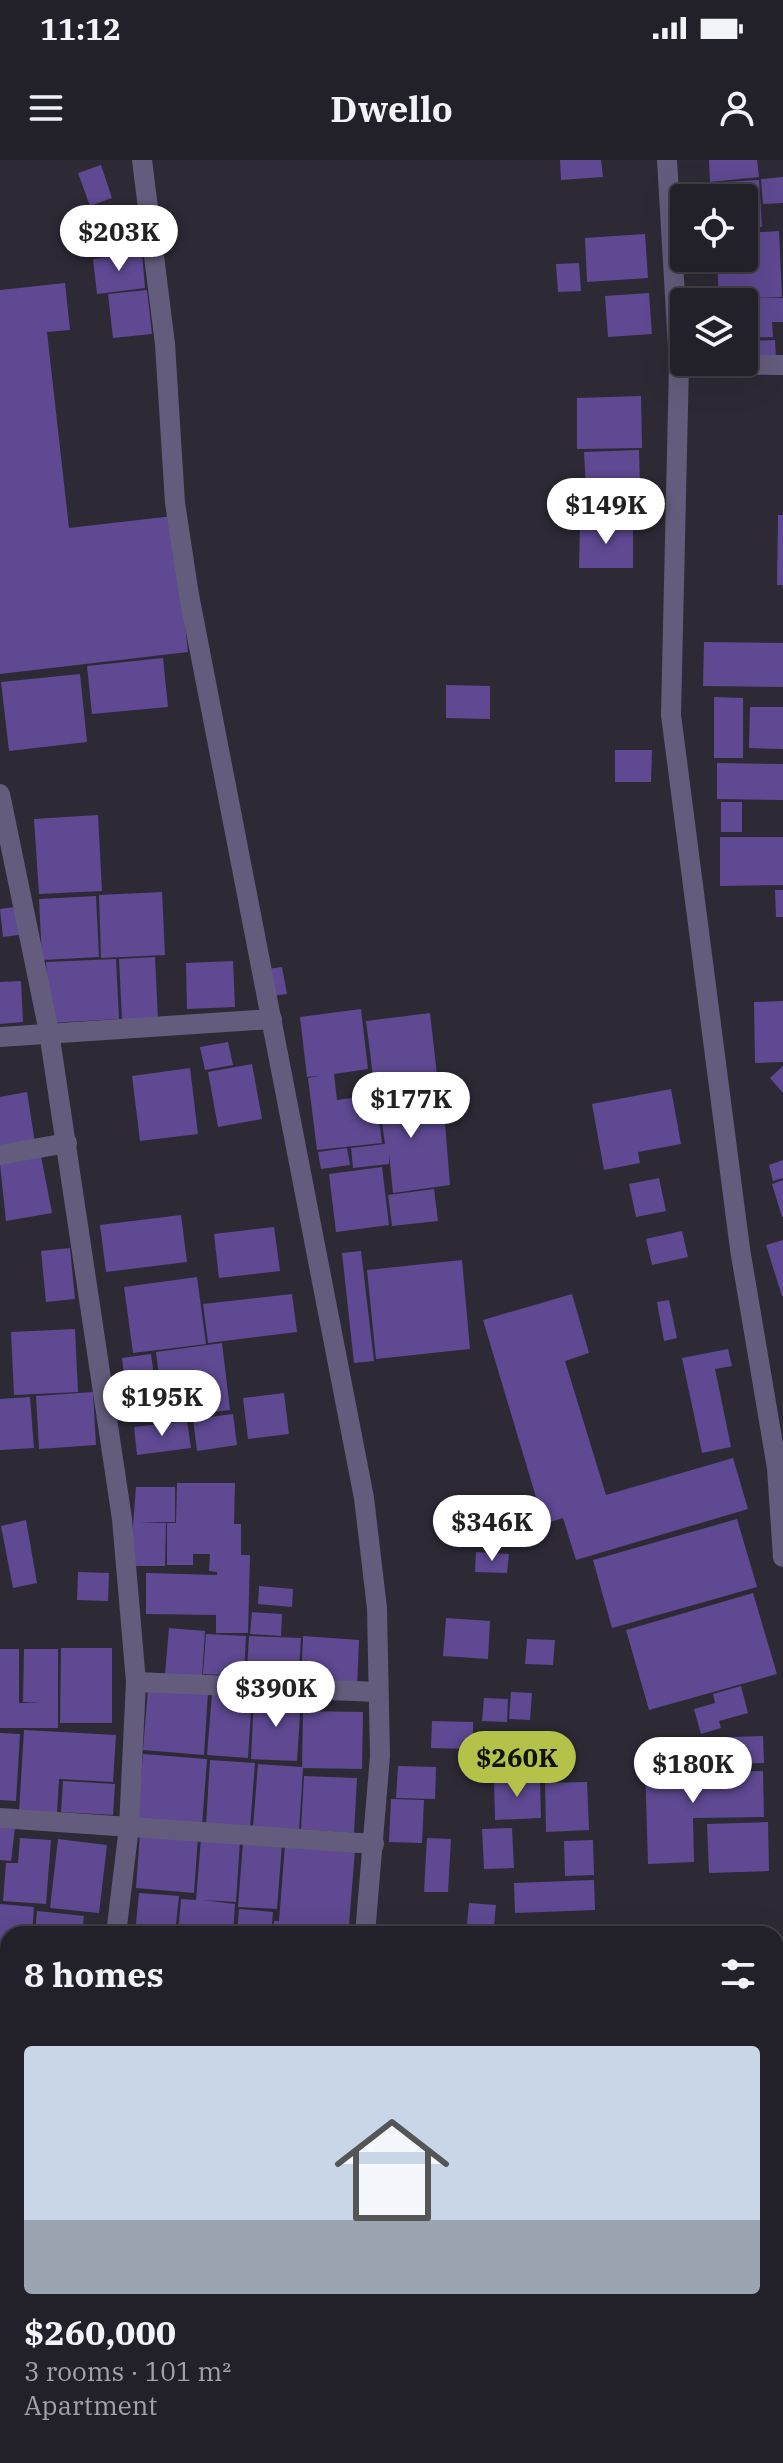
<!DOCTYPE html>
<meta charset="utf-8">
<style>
body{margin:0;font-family:"IBM Plex Serif",serif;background:#2a2830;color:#f1f3f6;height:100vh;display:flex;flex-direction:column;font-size:30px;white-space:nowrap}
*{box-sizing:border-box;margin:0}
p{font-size:26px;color:#a2a3a8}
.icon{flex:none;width:44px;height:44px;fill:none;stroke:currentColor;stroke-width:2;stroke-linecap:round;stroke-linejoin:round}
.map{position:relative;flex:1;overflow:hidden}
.panel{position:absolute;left:0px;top:1766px;width:784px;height:538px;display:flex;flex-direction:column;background:#222028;border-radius:24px 24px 0 0;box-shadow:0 8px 32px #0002,0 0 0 2px #3f3e45}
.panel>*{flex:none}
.buttons{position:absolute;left:670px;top:24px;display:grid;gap:16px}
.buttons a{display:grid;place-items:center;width:88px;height:88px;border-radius:8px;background:#222028;box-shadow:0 8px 32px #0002,0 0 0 2px #3f3e45;font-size:40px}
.price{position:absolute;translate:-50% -68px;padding:0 18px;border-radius:28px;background:#fff;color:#222;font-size:26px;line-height:52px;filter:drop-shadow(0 2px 4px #0008)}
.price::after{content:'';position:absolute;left:50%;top:48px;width:24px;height:18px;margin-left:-12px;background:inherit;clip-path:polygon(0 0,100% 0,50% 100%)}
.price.current{background:#b4c24a;color:#111}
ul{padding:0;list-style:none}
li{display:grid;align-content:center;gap:16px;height:424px;padding:0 24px}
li+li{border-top:2px solid #3f3e45}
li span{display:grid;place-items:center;height:248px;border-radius:8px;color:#555}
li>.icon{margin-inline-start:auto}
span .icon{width:144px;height:144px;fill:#fffc;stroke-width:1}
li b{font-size:34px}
h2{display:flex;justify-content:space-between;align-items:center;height:96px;padding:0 24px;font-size:34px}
.status{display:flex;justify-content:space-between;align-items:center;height:56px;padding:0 40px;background:#222028;direction:ltr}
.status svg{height:22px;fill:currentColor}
header{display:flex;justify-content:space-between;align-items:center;height:104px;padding:0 24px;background:#222028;font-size:36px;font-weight:800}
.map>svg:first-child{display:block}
.building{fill:#5e4992}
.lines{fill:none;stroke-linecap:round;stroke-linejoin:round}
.minor{stroke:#635c7c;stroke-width:20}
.tertiary{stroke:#635c7c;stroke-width:20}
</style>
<div class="status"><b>11:12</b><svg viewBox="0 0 49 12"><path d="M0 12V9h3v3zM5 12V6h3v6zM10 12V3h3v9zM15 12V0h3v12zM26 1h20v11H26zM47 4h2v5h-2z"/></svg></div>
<header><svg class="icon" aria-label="menu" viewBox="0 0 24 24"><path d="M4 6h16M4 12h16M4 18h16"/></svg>Dwello<svg class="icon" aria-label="person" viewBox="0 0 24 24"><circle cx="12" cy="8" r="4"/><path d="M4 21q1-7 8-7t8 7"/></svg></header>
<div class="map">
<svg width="783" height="2303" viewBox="0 0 783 2303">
<rect width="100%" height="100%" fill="#2d2a36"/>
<g class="building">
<path d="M560 0H601L603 17 561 20Z"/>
<path d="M709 0H757L759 17 710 22Z"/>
<path d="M101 5 112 38 90 46 78 13Z"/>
<path d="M783 17V43L763 44 761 19Z"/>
<path d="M759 20 762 67 744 68V38H711L709 23Z"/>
<path d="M779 71 782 137 750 138H783V162H772L773 177 744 178V142H719L717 98H744V73Z"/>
<path d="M645 74 648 118 587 122 585 78Z"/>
<path d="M142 93 145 128 97 134 93 99Z"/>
<path d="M579 103 581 131 558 132 556 104Z"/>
<path d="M65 123 70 170 47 172 69 368 173 356 188 492 0 514V130Z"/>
<path d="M147 130 152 174 113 178 108 134Z"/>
<path d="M649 133 652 174 608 177 605 136Z"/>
<path d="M775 180 776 198 744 199V181Z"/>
<path d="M641 236 642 288 577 289V238Z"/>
<path d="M639 290 640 327 586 329 584 292Z"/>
<path d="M778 355H783V425H777Z"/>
<path d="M580 363 633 364V408H579Z"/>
<path d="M704 482 783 483V527L703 526Z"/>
<path d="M163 498 168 547 92 554 87 506Z"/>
<path d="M80 514 87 582 9 591 1 522Z"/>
<path d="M446 525 490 526V559L446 558Z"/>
<path d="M714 537 743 538V598H714Z"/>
<path d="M750 547H783V589L749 588Z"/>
<path d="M615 590H652L651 622H615Z"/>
<path d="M717 603 783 604V640L717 639Z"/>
<rect x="721" y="642" width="21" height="30"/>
<path d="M98 655 102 731 39 734 34 659Z"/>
<path d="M720 677H783V725L720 726Z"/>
<path d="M775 730H783V757H776Z"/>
<path d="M162 732 165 795 101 798 99 735Z"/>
<path d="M96 736 99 797 42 800 39 739Z"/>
<path d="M22 746 26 774 3 777 0 749Z"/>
<path d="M155 797 158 859 122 860 119 799Z"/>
<path d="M116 799 119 859 50 863 46 802Z"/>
<path d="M233 801 235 847 187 849 186 803Z"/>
<path d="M282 807 287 834 272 836 268 809Z"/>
<path d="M21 821 23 862 0 864V822Z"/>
<path d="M783 841V902L755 903 754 842Z"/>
<path d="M361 849 368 909 334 914 337 940 376 935 382 983 317 990 308 918 319 916 307 917 300 857Z"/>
<path d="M430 853 438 924 375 932 366 861Z"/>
<path d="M228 882 233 905 205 910 200 887Z"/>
<path d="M252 904 262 959 218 967 208 912Z"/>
<path d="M783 906V933L770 918Z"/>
<path d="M190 908 198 974 140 981 132 916Z"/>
<path d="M442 926 450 1025 393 1033 389 994V1004L353 1008 351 988 385 984 378 934Z"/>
<path d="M671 929 681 984 638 992 640 1003 604 1010 592 944Z"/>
<path d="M27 932 35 983 0 989V937Z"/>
<path d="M347 988 350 1005 321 1009 318 992Z"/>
<path d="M41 996 52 1053 6 1061 0 1004Z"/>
<path d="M783 1000V1018L773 1021 769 1005Z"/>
<path d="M382 1007 389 1065 336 1072 329 1014Z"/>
<path d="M659 1018 666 1051 636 1057 629 1024Z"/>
<path d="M783 1020V1057H782L772 1024Z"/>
<path d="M434 1029 438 1061 392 1066 388 1035Z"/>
<path d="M181 1055 187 1102 106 1112 100 1065Z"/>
<path d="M274 1067 280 1111 219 1118 214 1074Z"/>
<path d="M682 1071 688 1097 652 1105 646 1079Z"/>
<path d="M783 1080V1136H782L766 1085Z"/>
<path d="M70 1088 75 1139 46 1142 41 1091Z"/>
<path d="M361 1091 374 1201 354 1203 342 1093Z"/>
<path d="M462 1100 470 1189 376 1199 367 1110Z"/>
<path d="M197 1117 206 1184 133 1193 124 1127Z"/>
<path d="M292 1134 297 1172 208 1183 203 1144Z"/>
<path d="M572 1134 589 1193 565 1201 606 1335 733 1298 748 1349 576 1400 563 1358 544 1364 483 1160Z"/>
<path d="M669 1140 677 1178 664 1181 657 1142Z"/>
<path d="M75 1169 78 1232 14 1235 11 1172Z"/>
<path d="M222 1183 230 1250 164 1258 156 1192Z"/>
<path d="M728 1189 732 1206 715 1209 731 1287 702 1293 682 1198Z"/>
<path d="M151 1194 160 1259 130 1262 122 1198Z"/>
<path d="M93 1232 96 1285 39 1289 36 1236Z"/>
<path d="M284 1233 289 1274 248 1279 243 1238Z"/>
<path d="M30 1237 34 1288 0 1290V1239Z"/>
<path d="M233 1254 237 1285 197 1291 193 1259Z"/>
<path d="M187 1261 191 1288 137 1295 134 1267Z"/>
<path d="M177 1323H235L234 1364H241V1395H250L248 1473H216V1455L146 1454V1413L217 1415V1412L209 1411 210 1394H193V1405H167V1363H176Z"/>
<path d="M136 1327H175V1362H139L166 1363 165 1406H130Z"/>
<path d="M737 1359 757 1427 612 1468 593 1400Z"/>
<path d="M26 1360 37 1423 13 1428 1 1366Z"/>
<path d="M476 1392 509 1394 507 1413 475 1412Z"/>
<path d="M78 1412 109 1413 108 1441 77 1440Z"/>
<path d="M259 1426 293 1429 292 1447 258 1444Z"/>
<path d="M753 1433 777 1514 649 1550 626 1470Z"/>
<path d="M252 1452 282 1454 281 1476 250 1474Z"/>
<path d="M446 1458 490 1461 488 1499 443 1496Z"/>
<path d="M169 1468 205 1471 202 1517 165 1514Z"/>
<path d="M206 1474 246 1476 244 1516 203 1514Z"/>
<path d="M249 1476 301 1478 298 1526 246 1523Z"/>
<path d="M303 1476 359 1480 357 1528 301 1524Z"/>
<path d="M527 1479 555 1480 553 1505 525 1504Z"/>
<path d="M61 1488H112V1563H60Z"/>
<path d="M0 1489H19V1543H41L23 1542 24 1489H58V1568H0Z"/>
<path d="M741 1526 748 1553 719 1561 721 1568 701 1574 694 1549 715 1543 713 1534Z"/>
<path d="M148 1528 208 1532 204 1595 143 1590Z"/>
<path d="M511 1532 532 1533 530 1560 509 1559Z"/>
<path d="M212 1534 252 1536 248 1598 207 1595Z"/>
<path d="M254 1536 301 1539 297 1601 251 1599Z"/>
<path d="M484 1538 508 1539 507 1562 482 1561Z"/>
<path d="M303 1551 363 1552 362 1609 303 1608 299 1671 253 1667 258 1604 302 1607Z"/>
<path d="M432 1561 473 1562V1589L431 1588Z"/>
<path d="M24 1570 116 1575 113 1622 59 1619 57 1654 19 1652Z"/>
<path d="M0 1573 20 1574 16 1641 0 1640Z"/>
<path d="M763 1576 764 1603 700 1605V1578Z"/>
<path d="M143 1594 207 1599 202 1666 137 1661Z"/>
<path d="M210 1600 255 1603 250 1668 206 1665Z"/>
<path d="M691 1600 692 1622 693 1613 763 1611 764 1657 693 1658 694 1702 648 1704 645 1602Z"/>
<path d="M398 1606 436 1607 435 1639 396 1638Z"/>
<path d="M304 1616 357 1618 354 1673 301 1669Z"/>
<path d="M540 1619 541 1658 495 1660 494 1620Z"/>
<path d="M63 1621 115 1624 113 1655 61 1652Z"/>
<path d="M587 1622 589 1670 546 1672 545 1623Z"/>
<path d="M391 1639 424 1640 422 1683 389 1682Z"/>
<path d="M768 1662 769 1711 709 1713 707 1664Z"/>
<path d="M0 1666 15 1668 11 1701 0 1700Z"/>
<path d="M512 1668 514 1708 484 1709 482 1669Z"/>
<path d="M140 1672 198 1677 194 1733 136 1728Z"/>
<path d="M20 1678 51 1680 46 1744 3 1741 6 1703H18Z"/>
<path d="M201 1678 240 1680 236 1742 203 1740 235 1744 233 1774H178L181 1739 196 1740Z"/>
<path d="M427 1678 451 1679 448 1732H424Z"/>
<path d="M58 1679 107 1685 99 1753 50 1748Z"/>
<path d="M593 1680 594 1715 565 1716 564 1681Z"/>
<path d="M243 1682 282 1684 277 1749 238 1747Z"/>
<path d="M285 1685 355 1690 349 1765 329 1764 328 1774H273L274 1761H279Z"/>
<path d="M594 1720 595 1750 515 1753 514 1723Z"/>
<path d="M139 1733 179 1736 175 1774H135Z"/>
<path d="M469 1743 496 1745 493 1774H466Z"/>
<path d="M0 1744 34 1747 32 1774H8V1814L0 1813Z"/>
<path d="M239 1749 273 1752 271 1774H237Z"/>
<path d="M37 1751 84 1756 82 1774H35Z"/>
<path d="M0 1834 8 1835V1869L0 1868Z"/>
<path d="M0 1875 8 1876V1961L0 1960Z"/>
<path d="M0 2009 8 2010V2070H0Z"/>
<path d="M0 2094 8 2095 7 2127H0Z"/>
<path d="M0 2142H8L6 2214H0Z"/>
<path d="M0 2222 8 2223 3 2283H0Z"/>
<rect x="99" y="2296" width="57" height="7"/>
<rect x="160" y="2296" width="72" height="7"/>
<rect x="258" y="2296" width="58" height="7"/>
<path d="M445 2296V2303H355V2299Z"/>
<path d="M631 2296H737L736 2303H631Z"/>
</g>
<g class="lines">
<g class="minor">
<path d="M142 0 165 184 175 343 189 435 364 1338 377 1448 380 1596 365 1774"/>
<path d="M667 0 679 204 671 555 740 1089 777 1308 783 1397"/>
<path d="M679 204 783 205"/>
<path d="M0 634 49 872 122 1359 136 1522 129 1667 116 1774"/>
<path d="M0 877 272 859"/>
<path d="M0 995 67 983"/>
<path d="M136 1522 378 1532"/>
<path d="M0 1658 374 1684"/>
<path d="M74 2303 75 2296"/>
</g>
<g class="tertiary">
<path d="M0 1975 8 1976"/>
<path d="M337 2296V2303"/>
</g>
</g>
</svg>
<div class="buttons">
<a><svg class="icon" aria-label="locate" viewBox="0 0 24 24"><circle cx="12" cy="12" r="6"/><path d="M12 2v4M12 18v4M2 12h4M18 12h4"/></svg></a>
<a><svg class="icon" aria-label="layers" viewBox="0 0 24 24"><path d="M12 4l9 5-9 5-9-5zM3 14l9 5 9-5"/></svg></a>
</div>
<b class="price" style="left:119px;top:113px">$203K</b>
<b class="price" style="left:606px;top:386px">$149K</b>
<b class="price" style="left:411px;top:980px">$177K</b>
<b class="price" style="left:162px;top:1278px">$195K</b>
<b class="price" style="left:492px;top:1403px">$346K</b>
<b class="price" style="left:276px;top:1569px">$390K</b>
<b class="price current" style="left:517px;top:1639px">$260K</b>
<b class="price" style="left:693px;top:1645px">$180K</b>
<section class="panel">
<h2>8 homes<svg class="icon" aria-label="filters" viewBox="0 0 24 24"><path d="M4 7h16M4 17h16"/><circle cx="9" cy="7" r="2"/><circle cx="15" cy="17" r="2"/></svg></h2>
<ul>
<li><span style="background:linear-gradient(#c9d6e8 70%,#9aa5b1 0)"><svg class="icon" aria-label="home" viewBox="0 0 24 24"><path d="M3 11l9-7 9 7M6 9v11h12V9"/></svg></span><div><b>$260,000</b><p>3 rooms · 101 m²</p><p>Apartment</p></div></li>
</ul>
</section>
</div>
